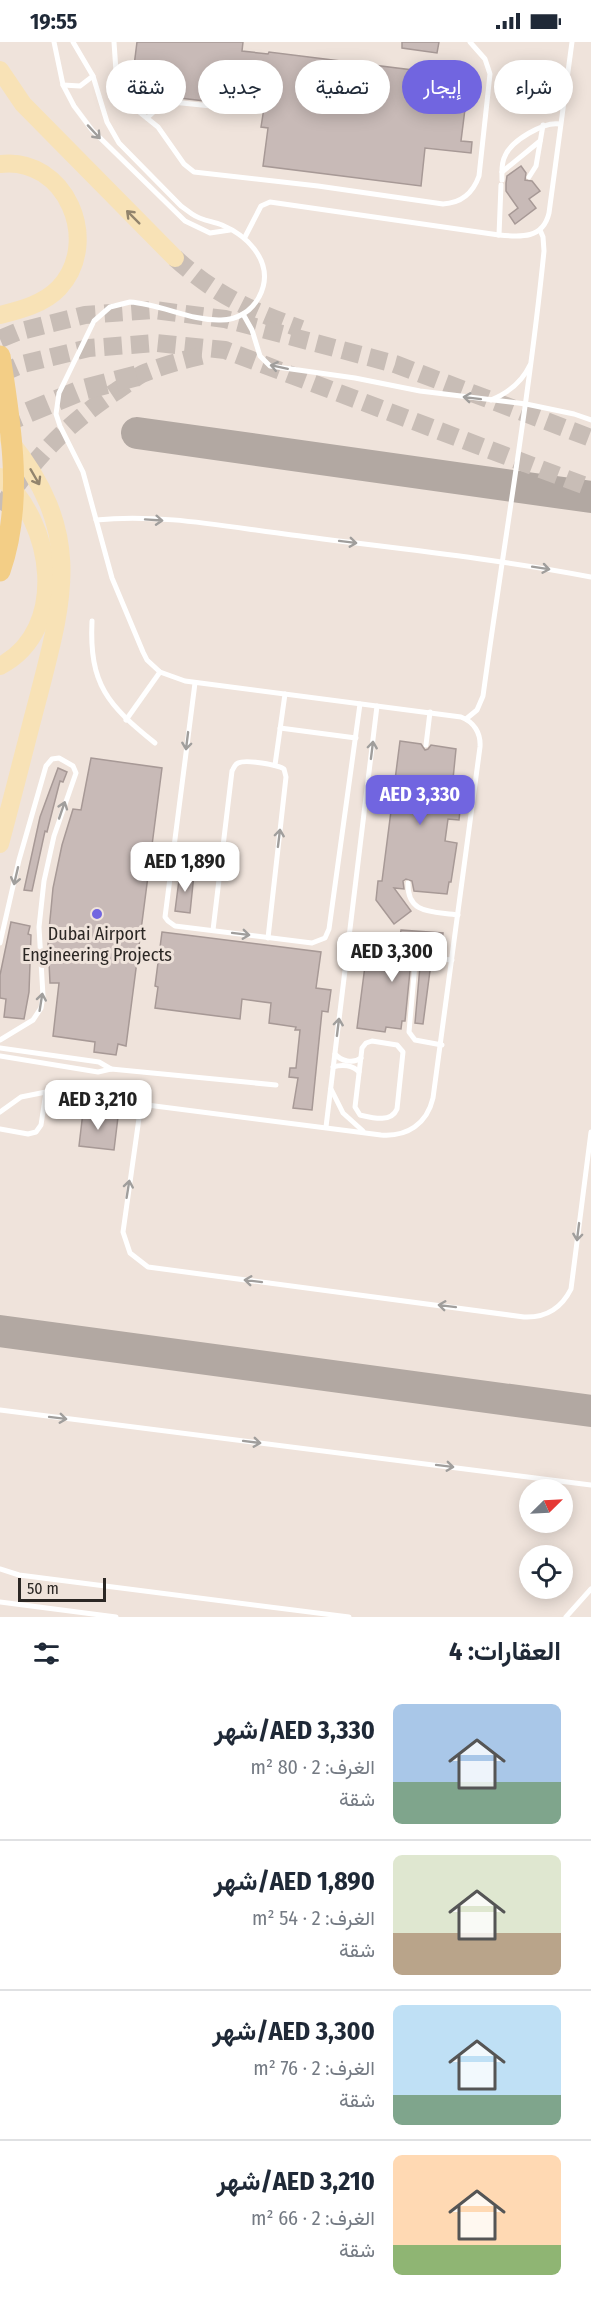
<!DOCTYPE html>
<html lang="ar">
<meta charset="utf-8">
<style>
body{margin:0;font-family:"Fira Sans Condensed",Vazirmatn,sans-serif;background:#f2f2f3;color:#1f2937;direction:rtl;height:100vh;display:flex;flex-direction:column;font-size:22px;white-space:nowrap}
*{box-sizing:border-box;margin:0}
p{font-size:20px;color:#747a83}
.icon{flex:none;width:33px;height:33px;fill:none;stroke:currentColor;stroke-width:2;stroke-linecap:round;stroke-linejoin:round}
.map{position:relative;height:1575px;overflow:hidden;direction:ltr}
.panel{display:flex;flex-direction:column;background:#fff;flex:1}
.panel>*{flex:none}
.guide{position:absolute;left:18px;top:18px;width:555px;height:54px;direction:rtl;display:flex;gap:12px}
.needle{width:39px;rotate:66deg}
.controls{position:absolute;left:519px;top:1437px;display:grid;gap:12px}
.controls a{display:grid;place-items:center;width:54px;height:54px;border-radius:50%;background:#fff;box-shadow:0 3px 15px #0003;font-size:30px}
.scale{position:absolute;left:18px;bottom:15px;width:88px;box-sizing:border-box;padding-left:6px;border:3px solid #2b2724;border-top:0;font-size:16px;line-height:21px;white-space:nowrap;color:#2b2724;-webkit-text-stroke:4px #efe3db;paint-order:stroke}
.price{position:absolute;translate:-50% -51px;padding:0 14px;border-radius:12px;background:#fff;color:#222;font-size:20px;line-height:39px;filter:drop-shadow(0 2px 3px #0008)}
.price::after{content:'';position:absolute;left:50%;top:36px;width:18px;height:14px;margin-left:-9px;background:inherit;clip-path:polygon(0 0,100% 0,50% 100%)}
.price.on{background:#7165e0;color:#fff}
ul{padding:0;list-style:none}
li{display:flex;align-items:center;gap:18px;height:150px;padding:0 30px}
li+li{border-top:2px solid #e0e1e3}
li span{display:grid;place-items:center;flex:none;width:168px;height:120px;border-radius:9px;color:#555}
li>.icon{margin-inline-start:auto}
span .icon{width:72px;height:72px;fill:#fffc;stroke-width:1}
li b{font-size:26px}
h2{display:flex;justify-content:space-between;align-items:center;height:72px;padding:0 30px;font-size:26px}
.pill{padding:0 21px;border-radius:27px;background:#fff;box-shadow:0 3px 15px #0003;font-size:21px;line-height:54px}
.pill.on{background:#7165e0;color:#fff}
.status{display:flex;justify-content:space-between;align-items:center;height:42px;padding:0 30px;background:#fff;direction:ltr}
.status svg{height:16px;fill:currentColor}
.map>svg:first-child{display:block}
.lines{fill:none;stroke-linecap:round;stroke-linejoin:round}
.taxiway{stroke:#b2a8a2;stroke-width:32}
.building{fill:#c8bab7;stroke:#a79996;stroke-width:1.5}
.primary-tunnel{stroke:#c8bdb6;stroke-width:18;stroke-dasharray:18 9;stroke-linecap:butt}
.highway-tunnel{stroke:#c8bdb6;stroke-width:21;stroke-dasharray:21 10;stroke-linecap:butt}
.lane{stroke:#fff;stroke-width:5}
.primary{stroke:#f8e2b6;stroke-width:18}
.highway{stroke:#f3ce86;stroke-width:21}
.oneway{stroke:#a09e9c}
.oneway2{stroke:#92846d}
.poi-dot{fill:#7165e0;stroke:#efe3db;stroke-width:2}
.labels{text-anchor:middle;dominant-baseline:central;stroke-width:6;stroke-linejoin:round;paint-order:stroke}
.poi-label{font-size:18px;fill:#2b2724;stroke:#efe3db}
</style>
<div class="status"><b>19:55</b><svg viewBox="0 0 49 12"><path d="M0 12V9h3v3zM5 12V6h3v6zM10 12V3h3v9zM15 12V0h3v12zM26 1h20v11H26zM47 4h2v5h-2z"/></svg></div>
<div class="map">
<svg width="591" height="1575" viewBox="0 0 591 1575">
<rect width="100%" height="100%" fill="#efe3db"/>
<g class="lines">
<g class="taxiway">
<path d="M137 391 591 455"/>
<path d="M0 1289 591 1369"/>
</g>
</g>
<g class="building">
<path d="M137 0H243L242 9 268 12 269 10 469 35 461 99 472 100 471 111 425 106 421 144 263 124 268 86 261 85 264 66 137 51 138 41 132 40Z"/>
<path d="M402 0H439L437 11 402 6Z"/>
<path d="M522 24 545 26 543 37 521 34Z"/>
<path d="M521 124 526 131 525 138 532 139 540 149 529 157 536 166 515 182 509 173 518 166 506 149V141L507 134Z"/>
<path d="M400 699 421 702 425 708 428 707 431 703 456 707 453 737 463 739 459 778 448 777 445 799 457 801 451 840H449L447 852 414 849 412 839 406 837 403 839 404 847 394 846 411 869 394 882 376 858 378 839H382Z"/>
<path d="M91 716 162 726 126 1004 118 1002 116 1013 94 1010 95 1000 53 994 59 941H50L48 899 53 846 62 803 73 767 81 768Z"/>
<path d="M58 726 67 730 63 740 60 739 47 790 45 789 32 849 24 848 40 775Z"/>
<path d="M180 830 194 832 190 871 175 869Z"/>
<path d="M11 880 30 884 28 892 31 893 29 950 24 977 4 975 6 957 0 956V933Z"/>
<path d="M401 888 443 891 441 912 419 910 411 919 405 979H402L401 987 386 985 385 990 357 986 366 916 402 921 404 903 399 902Z"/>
<path d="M162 890 321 910 316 946 331 948 328 970 322 969 312 1068 293 1066 298 1036 289 1035 290 1026H296L300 988H295L296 985 269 981 271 961 242 957 240 977 155 966 158 945 155 944Z"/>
<path d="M422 920 431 921 423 982 415 981 420 924Z"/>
<path d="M83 1070 118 1075 114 1108 79 1104Z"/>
</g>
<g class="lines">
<g class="primary-tunnel">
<path d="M175 216C217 254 248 267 301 287"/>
<path d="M0 297 17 290 85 273 154 268 225 277 395 322 591 396"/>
<path d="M0 332 23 322 89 306 157 301 225 308 591 446"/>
<path d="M0 468C30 420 68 381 115 350 124 344 133 337 142 332 164 323 186 317 209 312"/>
</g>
<path class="highway-tunnel" d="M0 382 82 348 140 333"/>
<g class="lane">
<path d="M54 0 63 43 74 64 92 88 185 179 210 191 230 188"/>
<path d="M114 0 117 44 122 56 158 85 184 122 194 130 318 144 443 162C461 161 473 151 479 134L490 32 485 17 470 0"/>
<path d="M63 43 80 44 93 34"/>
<path d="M523 47 564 52"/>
<path d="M147 76 158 66 172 60 251 68"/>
<path d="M502 130 540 99"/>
<path d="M529 135 536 124 543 83"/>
<path d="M502 138C502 130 501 121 505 114 511 99 544 79 560 82"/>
<path d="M499 193 501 143"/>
<path d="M245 195 261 164 270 160 499 193C521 195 543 197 549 171L572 0"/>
<path d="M243 272 252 288 260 314 270 324 355 336 420 349 526 362 574 372 591 378"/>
<path d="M491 358C508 351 522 340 530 323"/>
<path d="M96 478C160 471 228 485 292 493 392 506 492 516 591 535"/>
<path d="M92 579C89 643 108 663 155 701"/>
<path d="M195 641 165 875 168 879 175 884 312 901 325 896 329 887 360 662"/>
<path d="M466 677 477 668 483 654C503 506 529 358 544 209L543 195 540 188"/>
<path d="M126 678 160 630"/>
<path d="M280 686 356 696"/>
<path d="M426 703 430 670"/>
<path d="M275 723 285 652"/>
<path d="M408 841C407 873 433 869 458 873"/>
<path d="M213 888 232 729C234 726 234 723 238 721 246 717 278 723 284 727L286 735 268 896"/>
<path d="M0 901 19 818 46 724 52 717 59 716 73 724 76 731 54 794 44 839 39 885 43 954 41 966 33 978 0 998"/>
<path d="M372 999 397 1003 403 1010 397 1067C391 1081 373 1076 360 1073L355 1065 362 1006 366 1001Z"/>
<path d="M442 1003 415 998 409 990 415 922 420 915 452 918"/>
<path d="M0 1006 99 1020 111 1027"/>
<path d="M335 1012C341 1019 353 1022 361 1016"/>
<path d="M0 1014 98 1030 111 1027 276 1043"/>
<path d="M333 1025C342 1022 353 1023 359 1030"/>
<path d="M331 1047 343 1071 363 1089"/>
<path d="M141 1062 123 1190 130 1211 148 1225 524 1275C546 1276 561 1267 571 1247L591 1090"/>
<path d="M0 1070 21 1055 46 1050 381 1093C407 1095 427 1082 433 1056L480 705C481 691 474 680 461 675L185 639 160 630 147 618 143 610 112 536 83 430 60 384 56 372 59 351 94 279 110 265 130 260C161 262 191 279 221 278 237 278 252 269 259 255 276 223 250 195 222 183 212 179 202 179 192 172L181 164 119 101 107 80 93 34 73 0"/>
<path d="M326 1085 377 664"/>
<path d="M0 1087 28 1092 36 1090 41 1083 46 1050"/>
<path d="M0 1368 591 1443"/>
<path d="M0 1527 19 1533 349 1575"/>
<path d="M0 1560 116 1575"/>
<path d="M566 1575 591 1547"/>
</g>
<g class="primary">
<path d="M0 28 23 62 175 216"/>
<path d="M0 122C66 114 102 200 59 246 44 262 20 268 0 273"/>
<path d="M0 435C53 478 70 588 0 624"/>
<path d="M0 802C13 754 25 705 38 656 65 552 83 490 9 398"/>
</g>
<path class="highway" d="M0 314C11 383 24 461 0 529"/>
</g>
<defs><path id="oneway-shaft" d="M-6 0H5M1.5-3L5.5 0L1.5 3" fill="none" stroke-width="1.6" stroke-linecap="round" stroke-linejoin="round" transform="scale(1.5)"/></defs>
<g class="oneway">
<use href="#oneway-shaft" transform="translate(94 90) rotate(47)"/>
<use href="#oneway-shaft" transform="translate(279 325) rotate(-168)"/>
<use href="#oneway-shaft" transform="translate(472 356) rotate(-173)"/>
<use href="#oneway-shaft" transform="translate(154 478) rotate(4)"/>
<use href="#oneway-shaft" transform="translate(348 500) rotate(7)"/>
<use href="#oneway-shaft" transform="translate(541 526) rotate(9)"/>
<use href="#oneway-shaft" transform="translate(187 699) rotate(97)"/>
<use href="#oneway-shaft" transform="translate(372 708) rotate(-83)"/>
<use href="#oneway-shaft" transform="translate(62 768) rotate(-71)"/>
<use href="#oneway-shaft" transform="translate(279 796) rotate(-83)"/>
<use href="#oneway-shaft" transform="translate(16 834) rotate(103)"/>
<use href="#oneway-shaft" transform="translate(241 892) rotate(7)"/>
<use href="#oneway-shaft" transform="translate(41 960) rotate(-81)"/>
<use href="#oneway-shaft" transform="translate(338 985) rotate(-83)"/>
<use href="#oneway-shaft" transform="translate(128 1147) rotate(-81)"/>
<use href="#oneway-shaft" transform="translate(578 1190) rotate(97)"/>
<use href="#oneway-shaft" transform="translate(253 1239) rotate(-173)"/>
<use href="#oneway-shaft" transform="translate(447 1264) rotate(-173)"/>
<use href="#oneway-shaft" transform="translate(58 1376) rotate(7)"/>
<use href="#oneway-shaft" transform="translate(252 1400) rotate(7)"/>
<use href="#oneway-shaft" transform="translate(445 1424) rotate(7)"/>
</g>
<g class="oneway2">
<use href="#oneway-shaft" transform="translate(133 175) rotate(-135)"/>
<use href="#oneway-shaft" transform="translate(35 435) rotate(60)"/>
</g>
<circle class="poi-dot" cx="97" cy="872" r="6"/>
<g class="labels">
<g class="poi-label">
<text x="97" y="892">Dubai Airport<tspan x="97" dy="21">Engineering Projects</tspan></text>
</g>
</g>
</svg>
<div class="controls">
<a><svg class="needle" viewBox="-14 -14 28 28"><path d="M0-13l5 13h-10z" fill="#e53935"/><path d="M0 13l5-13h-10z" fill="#747a83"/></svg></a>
<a><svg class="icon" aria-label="locate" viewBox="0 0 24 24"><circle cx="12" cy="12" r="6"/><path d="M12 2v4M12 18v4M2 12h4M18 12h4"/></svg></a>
</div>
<div class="scale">50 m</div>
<b class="price on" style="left:420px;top:784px">AED 3,330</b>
<b class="price" style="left:185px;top:851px">AED 1,890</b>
<b class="price" style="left:392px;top:941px">AED 3,300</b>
<b class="price" style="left:98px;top:1089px">AED 3,210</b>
<div class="guide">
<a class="pill">شراء</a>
<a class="pill on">إيجار</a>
<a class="pill">تصفية</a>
<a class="pill">جديد</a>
<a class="pill">شقة</a>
</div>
</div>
<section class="panel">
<h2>العقارات: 4<svg class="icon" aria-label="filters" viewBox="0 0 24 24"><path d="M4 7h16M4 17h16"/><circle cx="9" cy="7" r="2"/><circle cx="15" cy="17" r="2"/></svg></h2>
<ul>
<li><span style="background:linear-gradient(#a9c7e8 65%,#7fa58c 0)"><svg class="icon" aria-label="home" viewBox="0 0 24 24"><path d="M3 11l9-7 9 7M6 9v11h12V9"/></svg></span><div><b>AED 3,330/شهر</b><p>الغرف: 2 · 80 m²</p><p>شقة</p></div></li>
<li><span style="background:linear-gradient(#dfe7d0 65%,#b9a48a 0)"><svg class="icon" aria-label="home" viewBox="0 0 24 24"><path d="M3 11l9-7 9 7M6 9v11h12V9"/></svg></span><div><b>AED 1,890/شهر</b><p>الغرف: 2 · 54 m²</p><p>شقة</p></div></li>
<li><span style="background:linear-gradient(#bfe0f5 75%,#7fa58c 0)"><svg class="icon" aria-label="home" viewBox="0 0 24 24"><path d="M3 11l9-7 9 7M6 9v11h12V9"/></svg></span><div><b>AED 3,300/شهر</b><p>الغرف: 2 · 76 m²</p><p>شقة</p></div></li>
<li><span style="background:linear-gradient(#ffd9b3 75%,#8fb573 0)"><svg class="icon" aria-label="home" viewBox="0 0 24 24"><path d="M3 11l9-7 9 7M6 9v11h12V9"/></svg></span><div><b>AED 3,210/شهر</b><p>الغرف: 2 · 66 m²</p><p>شقة</p></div></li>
</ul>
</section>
